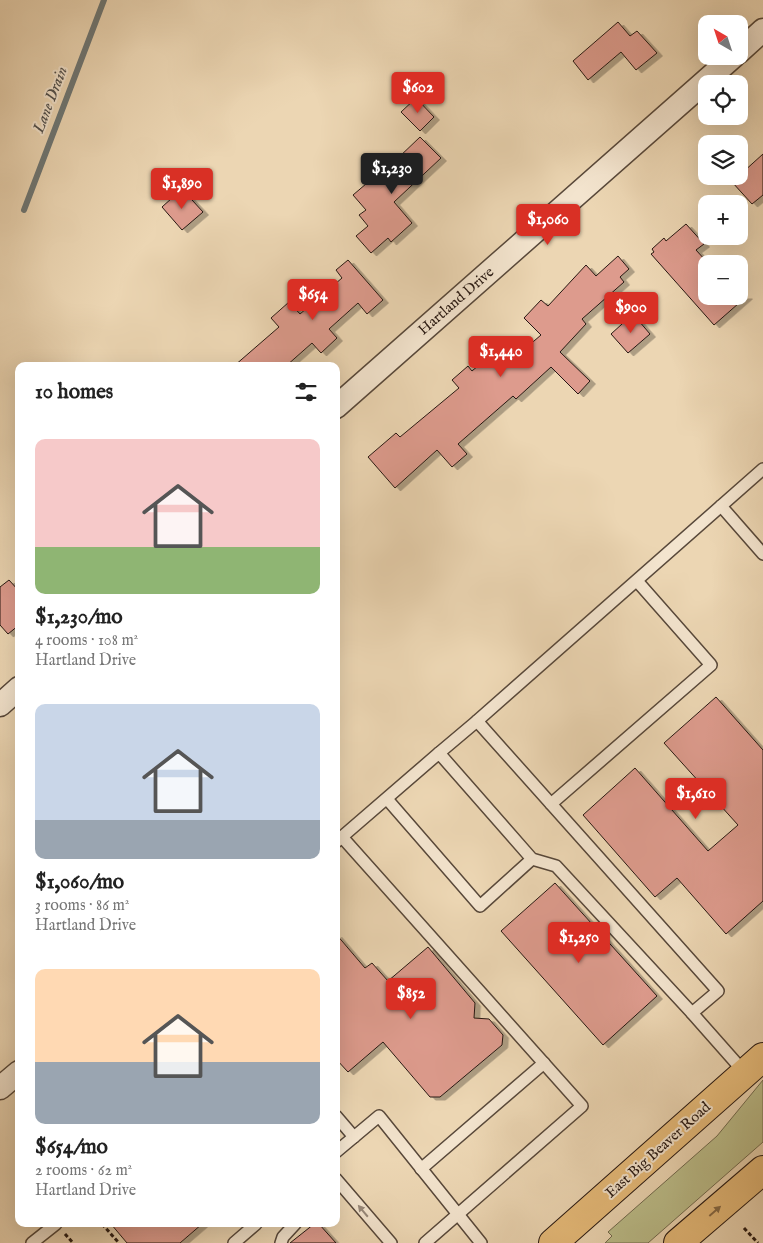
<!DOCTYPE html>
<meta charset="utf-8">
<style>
body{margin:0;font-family:"IM FELL English",serif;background:#f6f6f6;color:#222;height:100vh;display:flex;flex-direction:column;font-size:19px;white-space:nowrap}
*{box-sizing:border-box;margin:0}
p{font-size:16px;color:#767676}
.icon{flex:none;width:28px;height:28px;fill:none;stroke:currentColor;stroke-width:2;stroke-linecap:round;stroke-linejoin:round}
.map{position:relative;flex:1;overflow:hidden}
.details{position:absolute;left:15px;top:362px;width:325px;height:865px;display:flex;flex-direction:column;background:#fff;border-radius:10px;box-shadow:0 5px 20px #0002}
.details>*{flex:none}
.needle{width:32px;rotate:321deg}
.controls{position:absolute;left:698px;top:15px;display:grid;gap:10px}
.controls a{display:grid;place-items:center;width:50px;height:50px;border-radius:10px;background:#fff;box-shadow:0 5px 20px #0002;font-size:25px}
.price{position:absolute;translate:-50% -42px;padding:0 11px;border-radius:5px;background:#d93025;color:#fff;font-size:16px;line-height:32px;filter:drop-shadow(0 1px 2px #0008)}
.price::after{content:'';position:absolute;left:50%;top:30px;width:15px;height:11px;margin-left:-8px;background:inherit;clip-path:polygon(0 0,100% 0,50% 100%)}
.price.active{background:#222;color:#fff}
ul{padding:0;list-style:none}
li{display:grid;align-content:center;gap:10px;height:265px;padding:0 20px}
li span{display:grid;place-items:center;height:155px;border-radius:10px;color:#555}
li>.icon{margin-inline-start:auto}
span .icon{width:90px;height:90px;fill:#fffc;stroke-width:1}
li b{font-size:21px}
h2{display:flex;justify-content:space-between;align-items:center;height:60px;padding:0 20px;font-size:21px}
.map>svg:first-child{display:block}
.green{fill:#bbbd8a;stroke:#716a4e}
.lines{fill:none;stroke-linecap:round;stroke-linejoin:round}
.stream{stroke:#6e7775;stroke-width:6}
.building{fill:#dd9b8d;stroke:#271812;filter:url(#shadow)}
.lane-casing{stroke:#58483a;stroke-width:14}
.street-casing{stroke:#58483a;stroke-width:25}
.primary-casing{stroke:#271812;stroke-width:30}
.path{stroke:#271812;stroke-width:3;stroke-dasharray:4 2.5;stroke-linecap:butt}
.lane{stroke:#f3e4ce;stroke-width:11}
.street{stroke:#f3e4ce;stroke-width:22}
.primary{stroke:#e6bb7a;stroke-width:28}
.oneway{fill:#978879}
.oneway2{fill:#866a46}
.labels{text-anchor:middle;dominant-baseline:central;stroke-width:4;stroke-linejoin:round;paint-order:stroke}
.street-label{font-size:15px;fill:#271812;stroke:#f3e4ce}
.water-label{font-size:16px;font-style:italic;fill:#504f4c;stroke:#f3e4ce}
</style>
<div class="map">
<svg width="763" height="1243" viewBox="0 0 763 1243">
<defs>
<filter id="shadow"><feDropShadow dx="5.5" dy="3" stdDeviation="0" flood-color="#0004"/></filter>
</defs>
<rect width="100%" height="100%" fill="#ecd6b3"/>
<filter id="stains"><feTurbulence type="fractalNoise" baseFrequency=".004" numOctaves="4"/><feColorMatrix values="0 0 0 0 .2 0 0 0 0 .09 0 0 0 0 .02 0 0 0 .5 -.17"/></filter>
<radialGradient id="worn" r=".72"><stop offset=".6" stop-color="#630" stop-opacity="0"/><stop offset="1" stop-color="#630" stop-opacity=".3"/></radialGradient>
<path class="green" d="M763 1080V1142L648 1243H605L612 1236 608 1232 717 1136Z"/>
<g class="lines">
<path class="stream" d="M24 210 104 0"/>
</g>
<g class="building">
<path d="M618 22 630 36 637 31 657 53 636 70 621 52 588 80 573 61Z"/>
<path d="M416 98 434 117 420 131 401 112Z"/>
<path d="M420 137 441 158 394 202 412 223 391 242 388 238 371 253 356 236 368 226 359 215 366 210 353 195 373 178 375 180Z"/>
<path d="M763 154V195L752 204 732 182Z"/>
<path d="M182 189 203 212 182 230 162 207Z"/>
<path d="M686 224 704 244 696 250 706 261V296H747L714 325 651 254 654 252 652 249 664 238 666 241Z"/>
<path d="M618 256 629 269 620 277 624 282 582 319 586 324 560 352 590 381 578 394 551 367 516 399 513 396 458 444 467 454 452 467 437 450 395 488 368 457 396 433 400 437 459 388 452 380 468 366 472 371 494 352 506 365 541 335 524 318 541 300 548 306 586 265 596 276Z"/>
<path d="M348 260 383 300 367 314 358 303 329 329 337 338 321 353 312 343 286 366H234L279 327 271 318 289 302 300 314 342 278 336 270Z"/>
<path d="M633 314 650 334 628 353 611 334Z"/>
<path d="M9 580 19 591V625L8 634 0 625V587Z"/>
<path d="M716 697 763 750V901L726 934 677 878 655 897 583 815 635 768 708 851 738 825 664 743Z"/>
<path d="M555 883 657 996 603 1045 501 931Z"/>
<path d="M336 934 365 968 372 963 388 981 428 947 475 1003 474 1018 489 1019 503 1035 502 1045 440 1097H430L383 1042 348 1072 336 1059Z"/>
<path d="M111 1224H202L180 1243H127Z"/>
<path d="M314 1224H319L336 1243H290Z"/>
</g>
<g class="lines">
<g class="lane-casing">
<g id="lane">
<path d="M721 506 763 554"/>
<path d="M439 753 477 721"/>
<path d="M387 799 480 906 532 859"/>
<path d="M551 804 711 665 637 581"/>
<path d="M342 837 582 1106 425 1243"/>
<path d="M336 842 439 753 532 859 556 866 692 1013"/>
<path d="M745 1073 692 1013 718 991 477 721 763 469"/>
<path d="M336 1116 354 1137"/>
<path d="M336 1152 379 1116 481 1243"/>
<path d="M421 1169 544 1063"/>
<path d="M336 1179 391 1243"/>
<path d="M32 1243 56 1224"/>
<path d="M234 1243 256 1224"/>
<path d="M281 1243 283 1237 295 1224"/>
</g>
</g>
<g class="street-casing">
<g id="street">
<path d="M739 52 763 30"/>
<path d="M336 407 734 56"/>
<path d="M0 705 19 688"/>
<path d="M0 1088 19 1072"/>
</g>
</g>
<g class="primary-casing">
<g id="primary">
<path d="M553 1243 763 1057"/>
<path d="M678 1243 763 1170"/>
</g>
</g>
<g class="path">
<path d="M102 1224 119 1243"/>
<path d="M744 1228 758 1243"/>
<path d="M65 1234 73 1243"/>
</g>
<use href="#lane" class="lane"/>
<use href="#street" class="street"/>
<use href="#primary" class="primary"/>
</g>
<defs><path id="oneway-solid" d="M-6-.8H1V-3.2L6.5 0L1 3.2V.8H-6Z" transform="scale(1.25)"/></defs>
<use class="oneway" href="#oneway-solid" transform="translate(363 1211) rotate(-130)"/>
<use class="oneway2" href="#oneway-solid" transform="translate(715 1211) rotate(-41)"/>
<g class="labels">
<g class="street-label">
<text transform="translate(456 301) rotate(-41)">Hartland Drive</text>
<text transform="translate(658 1150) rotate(-42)">East Big Beaver Road</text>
</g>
<g class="water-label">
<text transform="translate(51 100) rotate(-69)">Lane Drain</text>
</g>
</g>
<rect width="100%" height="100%" filter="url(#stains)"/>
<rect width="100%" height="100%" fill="url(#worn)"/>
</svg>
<div class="controls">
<a><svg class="needle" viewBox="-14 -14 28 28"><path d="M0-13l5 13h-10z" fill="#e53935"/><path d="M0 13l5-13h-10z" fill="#767676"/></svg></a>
<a><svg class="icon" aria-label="locate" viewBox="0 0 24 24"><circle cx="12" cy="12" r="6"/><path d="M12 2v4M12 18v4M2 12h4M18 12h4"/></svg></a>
<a><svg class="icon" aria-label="layers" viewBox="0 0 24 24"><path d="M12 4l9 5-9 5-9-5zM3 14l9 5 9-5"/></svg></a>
<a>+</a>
<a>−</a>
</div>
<b class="price" style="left:418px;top:114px">$602</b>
<b class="price active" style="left:392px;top:195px">$1,230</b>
<b class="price" style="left:182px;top:210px">$1,890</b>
<b class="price" style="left:548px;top:246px">$1,060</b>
<b class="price" style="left:313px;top:321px">$654</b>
<b class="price" style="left:631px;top:334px">$900</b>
<b class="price" style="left:501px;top:378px">$1,440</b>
<b class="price" style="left:696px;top:820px">$1,610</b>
<b class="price" style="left:579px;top:964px">$1,250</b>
<b class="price" style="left:411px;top:1020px">$852</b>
<section class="details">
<h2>10 homes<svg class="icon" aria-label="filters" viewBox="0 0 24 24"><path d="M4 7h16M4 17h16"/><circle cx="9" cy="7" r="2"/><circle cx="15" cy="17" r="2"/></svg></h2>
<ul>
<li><span style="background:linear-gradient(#f6c9c9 70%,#8fb573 0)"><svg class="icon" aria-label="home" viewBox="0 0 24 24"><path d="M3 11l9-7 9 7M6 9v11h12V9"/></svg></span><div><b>$1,230/mo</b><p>4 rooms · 108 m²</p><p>Hartland Drive</p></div></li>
<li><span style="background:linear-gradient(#c9d6e8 75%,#9aa5b1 0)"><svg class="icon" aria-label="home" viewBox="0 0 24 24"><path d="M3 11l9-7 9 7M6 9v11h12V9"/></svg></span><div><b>$1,060/mo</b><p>3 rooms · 86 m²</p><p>Hartland Drive</p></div></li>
<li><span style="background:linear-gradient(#ffd9b3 60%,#9aa5b1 0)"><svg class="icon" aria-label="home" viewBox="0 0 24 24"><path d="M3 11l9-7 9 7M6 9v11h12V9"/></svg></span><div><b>$654/mo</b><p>2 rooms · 62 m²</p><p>Hartland Drive</p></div></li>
</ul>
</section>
</div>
